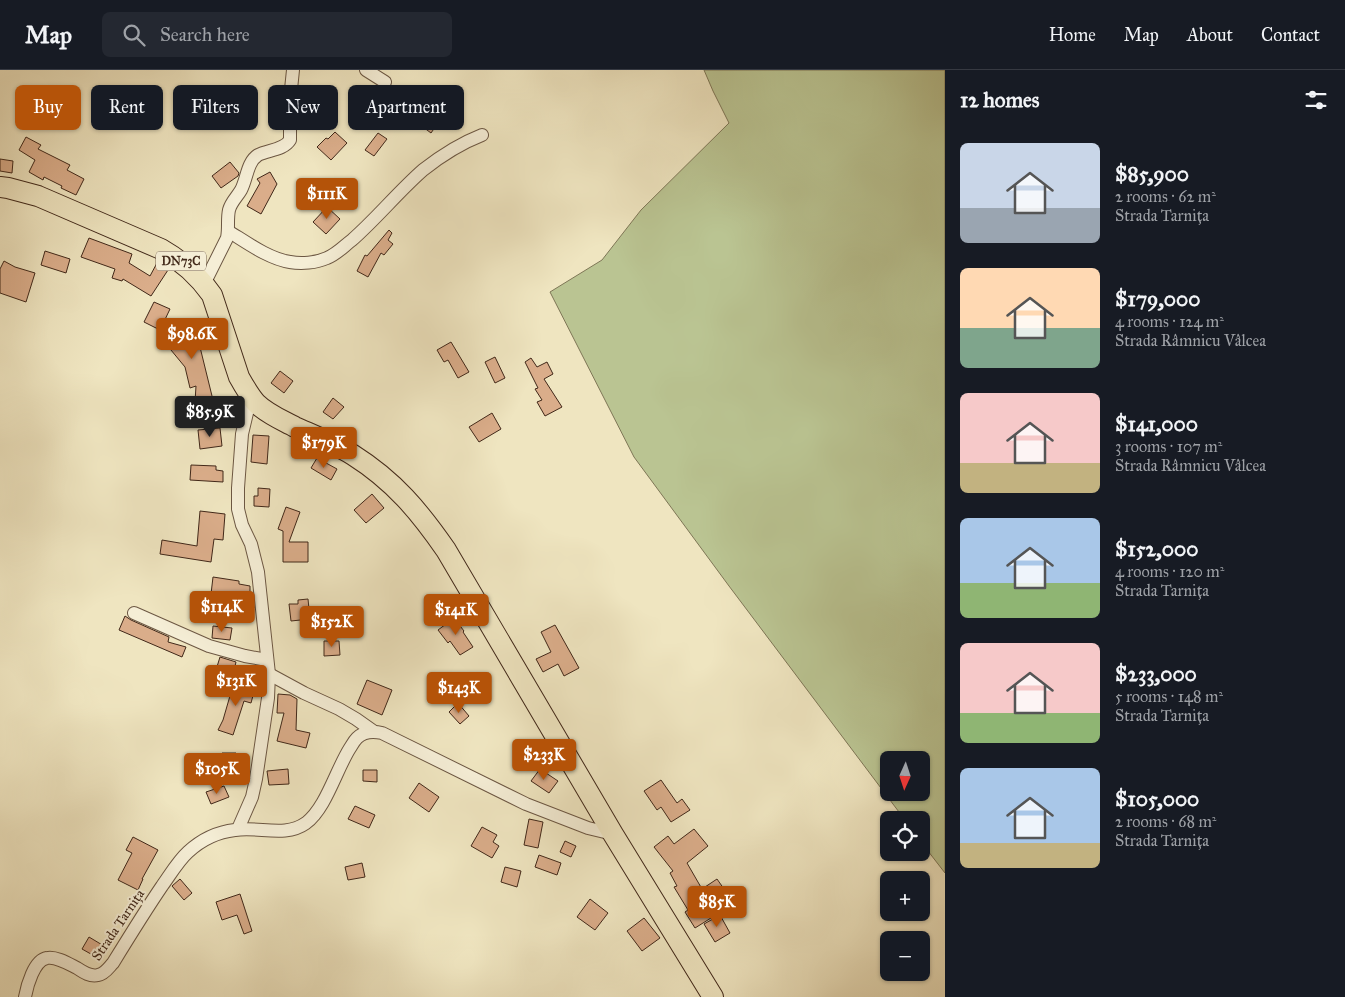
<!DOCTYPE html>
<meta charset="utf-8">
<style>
body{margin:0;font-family:"IM FELL Great Primer",serif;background:#242831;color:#f1f3f6;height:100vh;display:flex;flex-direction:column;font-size:19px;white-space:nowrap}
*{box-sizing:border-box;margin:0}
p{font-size:16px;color:#9ea1a6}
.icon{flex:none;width:28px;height:28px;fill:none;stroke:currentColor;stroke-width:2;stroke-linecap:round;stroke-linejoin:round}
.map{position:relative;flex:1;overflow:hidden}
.drawer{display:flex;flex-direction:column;background:#171b24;width:400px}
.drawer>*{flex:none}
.hud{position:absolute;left:15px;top:15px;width:475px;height:45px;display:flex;gap:10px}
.needle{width:32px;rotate:183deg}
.fabs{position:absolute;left:880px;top:681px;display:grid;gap:10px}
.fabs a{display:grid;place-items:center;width:50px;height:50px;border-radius:8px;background:#171b24;box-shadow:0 1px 4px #0004;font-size:25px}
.price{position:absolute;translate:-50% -42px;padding:0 11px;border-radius:5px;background:#b45309;color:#fff;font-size:16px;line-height:32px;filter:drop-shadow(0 1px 2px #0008)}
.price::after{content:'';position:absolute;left:50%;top:30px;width:15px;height:11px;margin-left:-8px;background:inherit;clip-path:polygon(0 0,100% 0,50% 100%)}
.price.on{background:#222;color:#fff}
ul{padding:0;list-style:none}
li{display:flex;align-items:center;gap:15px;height:125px;padding:0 15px}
li span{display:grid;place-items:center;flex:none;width:140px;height:100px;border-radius:8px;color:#555}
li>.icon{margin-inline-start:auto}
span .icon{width:60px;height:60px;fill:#fffc;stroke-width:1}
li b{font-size:21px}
h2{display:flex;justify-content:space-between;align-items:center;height:60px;padding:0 15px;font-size:21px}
.tag{padding:0 18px;border-radius:8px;background:#171b24;box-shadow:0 1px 4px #0004;font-size:18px;line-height:45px}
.tag.on{background:#b45309;color:#fff}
header{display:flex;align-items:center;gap:30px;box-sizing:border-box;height:70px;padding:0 25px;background:#171b24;border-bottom:1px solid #363941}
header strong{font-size:24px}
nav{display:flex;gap:28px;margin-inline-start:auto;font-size:18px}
.search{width:350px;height:45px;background:#242831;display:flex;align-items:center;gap:12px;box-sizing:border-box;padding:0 18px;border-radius:8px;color:#9ea1a6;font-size:19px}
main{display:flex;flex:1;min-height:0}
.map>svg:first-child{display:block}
.green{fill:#bac492;stroke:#7e7656;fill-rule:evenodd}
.building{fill:#daad8a;stroke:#412819}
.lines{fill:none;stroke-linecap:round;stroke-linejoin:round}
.street-casing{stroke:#6c5743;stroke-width:14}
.primary-casing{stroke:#412819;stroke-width:22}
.street{stroke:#f5eed6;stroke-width:12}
.primary{stroke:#efe5c0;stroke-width:20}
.labels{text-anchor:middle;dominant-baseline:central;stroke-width:4;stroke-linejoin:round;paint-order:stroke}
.shield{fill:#f5eed6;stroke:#776352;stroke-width:1}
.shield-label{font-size:12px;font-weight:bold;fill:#412819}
.street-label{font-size:14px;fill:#412819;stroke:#f5eed6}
</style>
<header>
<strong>Map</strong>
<div class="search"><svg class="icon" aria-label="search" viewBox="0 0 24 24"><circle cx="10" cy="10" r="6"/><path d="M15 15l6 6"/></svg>Search here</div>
<nav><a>Home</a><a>Map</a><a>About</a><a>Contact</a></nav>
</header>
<main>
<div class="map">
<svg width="945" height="927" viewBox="0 0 945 927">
<rect width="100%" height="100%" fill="#efe5c0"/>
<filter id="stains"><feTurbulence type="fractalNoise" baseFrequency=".004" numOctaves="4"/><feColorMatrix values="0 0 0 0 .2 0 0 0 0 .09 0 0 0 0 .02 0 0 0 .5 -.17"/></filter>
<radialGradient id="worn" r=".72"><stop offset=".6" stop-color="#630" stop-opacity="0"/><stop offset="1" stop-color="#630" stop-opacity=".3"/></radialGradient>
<path class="green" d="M704 0H945V803L921 772V750H905L729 516 634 387 550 222 602 190 641 140 729 53 713 21ZM889 690H921V722H889Z"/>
<g class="building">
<path d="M429 41 440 50 431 63 419 54Z"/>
<path d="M335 62 347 73 331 90 317 77 326 68 328 69Z"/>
<path d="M378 63 387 69 374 86 365 80Z"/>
<path d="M26 67 41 75 38 79 70 95 67 100 84 109 76 125 61 118 62 116 44 107 43 110 29 102 35 90 19 80Z"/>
<path d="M0 89 13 91 12 103 0 101Z"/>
<path d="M230 92 239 103 238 106 221 118 212 106Z"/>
<path d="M270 102 277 114 261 144 247 136 260 113 257 109Z"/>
<path d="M327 137 340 149 326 164 313 152Z"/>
<path d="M389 160 392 163 388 170 393 174 384 185 381 183 368 207 357 201 365 185 367 186Z"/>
<path d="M89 168 132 184 129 193 150 206 157 193 168 200 151 226 123 209 122 211 112 208 115 199 81 187Z"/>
<path d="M45 181 70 189 66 203 41 195Z"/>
<path d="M4 191 15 197 35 203 26 232 0 223V199Z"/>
<path d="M154 232 170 239 160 260 144 252Z"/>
<path d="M185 250 203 269 199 273 212 326 211 333 195 332 196 316 190 318 185 297 166 274 174 267 170 264Z"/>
<path d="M451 272 469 302 458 308 448 290 444 292 437 280Z"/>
<path d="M495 287 505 308 495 313 485 292Z"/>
<path d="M531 288 537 297 547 292 553 304 544 309 562 337 545 346 537 332 542 330 535 319 538 318 525 292Z"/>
<path d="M280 301 293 311 284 323 271 313Z"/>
<path d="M333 328 344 337 333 349 323 342Z"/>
<path d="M492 343 501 359 479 372 469 357Z"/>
<path d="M220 358 222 376 200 379 198 360Z"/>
<path d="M253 365 269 366 267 394 251 392Z"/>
<path d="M317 388 337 399 331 410 311 398Z"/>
<path d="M191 395 216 396V400L223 401V412L190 410Z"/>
<path d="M258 418 270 419 269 437 254 436V426H258Z"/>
<path d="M372 424 384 438 366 453 354 440Z"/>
<path d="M286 437 300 442 289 472H308V492H283V461L278 459Z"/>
<path d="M200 441 225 444 223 470 214 469 211 492 160 484 162 470 197 476Z"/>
<path d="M213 507 239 511V514L250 516V523H252L254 538 221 533 211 524Z"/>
<path d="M308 529 310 549 291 551 289 534H298V530Z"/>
<path d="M125 546 131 550 169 567 168 572 186 577 182 587 119 560Z"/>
<path d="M454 548 464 561 463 562 473 577 460 585 450 571 448 573 438 560Z"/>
<path d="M555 555 579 598 564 606 558 594 543 602 536 589 551 582 541 562Z"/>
<path d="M213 556 232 558 230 570 212 568Z"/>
<path d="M324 571H339L340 585 324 586Z"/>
<path d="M220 587 236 592 233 604 216 600Z"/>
<path d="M367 610 392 620 382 645 357 634Z"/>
<path d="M234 612 255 618 251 633 244 631 233 665 218 660 223 650Z"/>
<path d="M278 624 290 625 297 629 296 660 310 663 306 678 277 671 284 643H277Z"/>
<path d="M458 633 469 646 460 654 449 642Z"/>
<path d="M222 683H236V687L246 688 245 703 221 702Z"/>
<path d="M288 699 289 714 269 715 267 701Z"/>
<path d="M540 699 558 711 549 723 531 711Z"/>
<path d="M363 700H377V712L363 711Z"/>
<path d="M661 710 677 733 682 729 690 740 671 752 661 737 657 740 644 721Z"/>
<path d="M419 713 439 727 429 742 409 728Z"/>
<path d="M224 716 229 727 211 734 206 722Z"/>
<path d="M355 736 375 745 369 758 348 749Z"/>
<path d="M529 749 543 752 538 778 524 775Z"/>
<path d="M482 757 497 765 493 772 499 776 492 788 471 776Z"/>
<path d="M694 759 708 776 687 793 702 819 717 809 724 819 701 833 711 848 695 858 685 842 688 840 674 817 677 816 670 803 673 801 654 777 668 766 674 774Z"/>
<path d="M133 767 158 780 142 809H143L138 820 118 810 132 783 126 780Z"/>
<path d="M565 771 576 776 571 787 560 782Z"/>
<path d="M539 785 561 793 557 805 535 797Z"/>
<path d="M362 793 365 807 348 810 345 797Z"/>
<path d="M505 797 521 801 517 817 501 812Z"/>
<path d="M180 809 192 823 184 830 172 816Z"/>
<path d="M240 824 252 861 244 864 237 845 222 850 216 832Z"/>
<path d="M590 829 608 843 595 860 577 847Z"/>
<path d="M720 845 730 863 715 872 704 854Z"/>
<path d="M644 848 660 868 642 881 627 861Z"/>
<path d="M89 867 104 876 98 888 82 879Z"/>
</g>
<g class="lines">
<g class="street-casing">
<g id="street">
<path d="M366 0 385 12"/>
<path d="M228 161C246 172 269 189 290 192 301 194 316 193 327 188 337 184 344 176 352 170 377 148 398 122 423 100 442 85 459 74 482 65"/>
<path d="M204 214 227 168C229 158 227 149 229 140 231 132 237 127 241 120 247 109 247 92 258 85 268 80 284 80 290 70V29L293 0"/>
<path d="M134 543 209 576 245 586 267 590"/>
<path d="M269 604 304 623 339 639 356 649 373 661"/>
<path d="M238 759 252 727 256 709 268 628 269 604 258 502 251 474 242 455 238 439V418L242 364 251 326"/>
<path d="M25 927C27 916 34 890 47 888 56 886 69 894 77 898 83 902 90 907 98 905 105 904 109 897 113 893 129 867 145 841 162 816 170 805 178 791 188 782 201 770 217 762 235 760 259 756 285 768 306 753 326 738 336 700 350 678 352 675 354 671 357 668 363 662 373 661 382 663L526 734 588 758 613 764"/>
</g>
</g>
<g class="primary-casing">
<path id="primary" d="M0 117 8 118 38 126 161 179C182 191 198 205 212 225L239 307C244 316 249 325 256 333 267 344 282 350 295 357 315 366 335 374 353 385 394 411 419 441 446 480L613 764 713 927"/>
</g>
<use href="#street" class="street"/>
<use href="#primary" class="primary"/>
</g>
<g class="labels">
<rect class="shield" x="156" y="181.5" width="50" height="19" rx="4"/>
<g class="shield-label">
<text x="181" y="191">DN73C</text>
</g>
<g class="street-label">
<text transform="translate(118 855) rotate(-56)">Strada Tarnița</text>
</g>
</g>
<rect width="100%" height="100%" filter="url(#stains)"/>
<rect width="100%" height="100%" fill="url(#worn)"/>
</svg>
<div class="fabs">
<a><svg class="needle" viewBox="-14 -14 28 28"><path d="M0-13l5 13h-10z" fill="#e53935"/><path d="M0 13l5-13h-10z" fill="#9ea1a6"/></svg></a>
<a><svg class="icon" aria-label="locate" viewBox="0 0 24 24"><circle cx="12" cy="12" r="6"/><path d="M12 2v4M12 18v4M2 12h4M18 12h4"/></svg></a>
<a>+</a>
<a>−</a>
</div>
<b class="price" style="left:327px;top:150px">$111K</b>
<b class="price" style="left:192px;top:290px">$98.6K</b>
<b class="price on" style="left:210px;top:368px">$85.9K</b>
<b class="price" style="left:324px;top:399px">$179K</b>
<b class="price" style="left:222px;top:563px">$114K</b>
<b class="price" style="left:456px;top:566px">$141K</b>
<b class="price" style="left:332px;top:578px">$152K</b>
<b class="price" style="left:236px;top:637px">$131K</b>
<b class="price" style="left:459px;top:644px">$143K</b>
<b class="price" style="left:544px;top:711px">$233K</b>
<b class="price" style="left:217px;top:725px">$105K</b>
<b class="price" style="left:717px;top:858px">$85K</b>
<div class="hud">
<a class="tag on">Buy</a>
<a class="tag">Rent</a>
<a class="tag">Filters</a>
<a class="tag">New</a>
<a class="tag">Apartment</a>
</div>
</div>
<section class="drawer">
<h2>12 homes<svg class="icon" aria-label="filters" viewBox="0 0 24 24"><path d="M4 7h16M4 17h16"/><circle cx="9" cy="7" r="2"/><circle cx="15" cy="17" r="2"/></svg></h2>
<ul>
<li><span style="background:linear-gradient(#c9d6e8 65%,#9aa5b1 0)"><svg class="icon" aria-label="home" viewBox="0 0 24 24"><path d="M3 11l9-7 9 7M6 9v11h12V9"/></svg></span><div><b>$85,900</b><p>2 rooms · 62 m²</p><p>Strada Tarnița</p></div></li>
<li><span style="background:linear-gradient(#ffd9b3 60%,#7fa58c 0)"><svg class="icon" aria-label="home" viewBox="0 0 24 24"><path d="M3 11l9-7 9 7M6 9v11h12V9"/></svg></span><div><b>$179,000</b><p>4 rooms · 124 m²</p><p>Strada Râmnicu Vâlcea</p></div></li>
<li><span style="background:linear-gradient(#f6c9c9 70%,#c2b280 0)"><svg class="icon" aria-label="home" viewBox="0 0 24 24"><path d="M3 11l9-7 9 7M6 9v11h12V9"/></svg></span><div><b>$141,000</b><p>3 rooms · 107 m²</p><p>Strada Râmnicu Vâlcea</p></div></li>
<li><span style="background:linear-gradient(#a9c7e8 65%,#8fb573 0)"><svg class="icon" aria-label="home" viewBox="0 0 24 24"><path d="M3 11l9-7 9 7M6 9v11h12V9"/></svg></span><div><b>$152,000</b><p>4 rooms · 120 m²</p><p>Strada Tarnița</p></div></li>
<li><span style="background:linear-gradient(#f6c9c9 70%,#8fb573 0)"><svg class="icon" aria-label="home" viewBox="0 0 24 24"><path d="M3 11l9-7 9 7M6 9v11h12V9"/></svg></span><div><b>$233,000</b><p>5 rooms · 148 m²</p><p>Strada Tarnița</p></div></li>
<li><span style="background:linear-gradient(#a9c7e8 75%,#c2b280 0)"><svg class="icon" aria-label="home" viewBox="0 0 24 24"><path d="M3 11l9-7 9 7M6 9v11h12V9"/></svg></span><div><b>$105,000</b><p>2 rooms · 68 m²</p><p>Strada Tarnița</p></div></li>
</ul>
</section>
</main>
